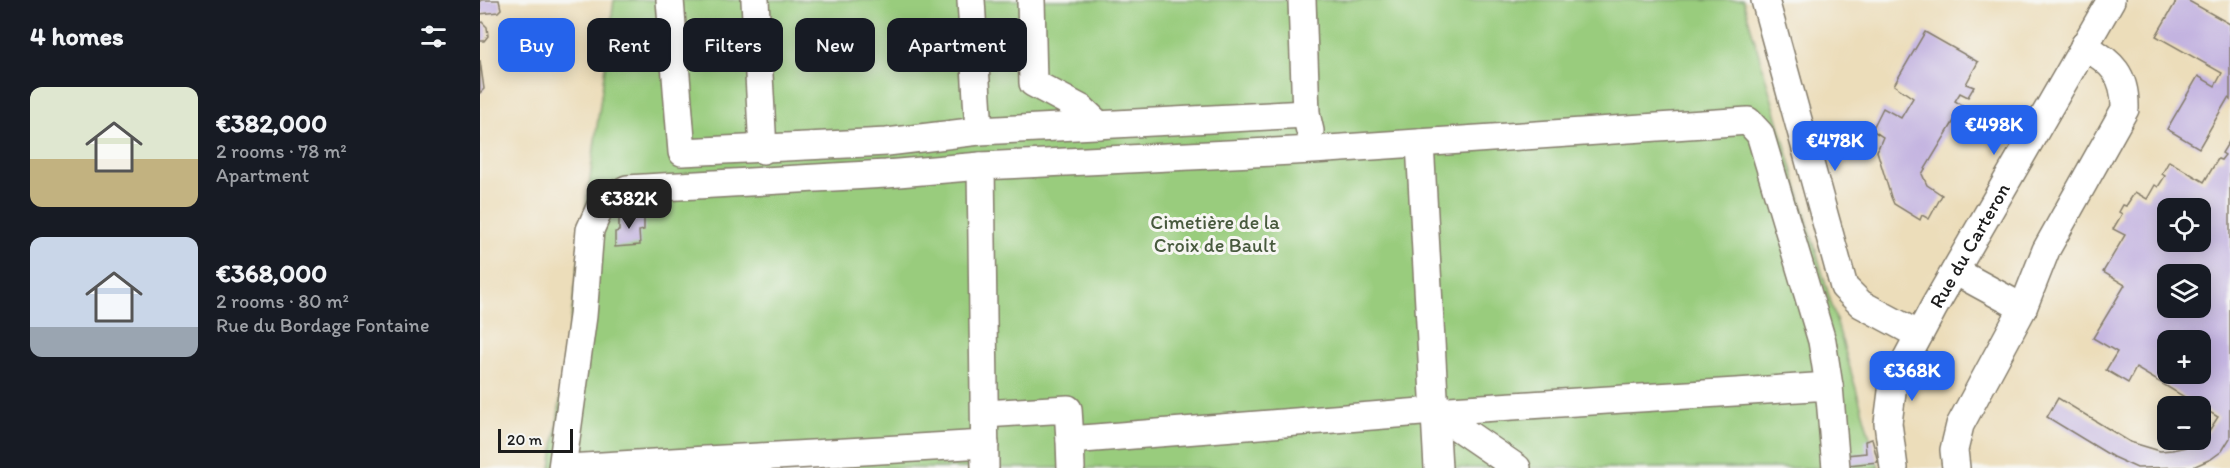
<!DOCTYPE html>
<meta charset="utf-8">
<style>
body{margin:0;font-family:Itim,sans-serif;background:#20242c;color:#f1f3f6;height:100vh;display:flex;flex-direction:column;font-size:22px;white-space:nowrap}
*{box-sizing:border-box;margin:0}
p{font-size:20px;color:#9ea1a6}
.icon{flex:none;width:33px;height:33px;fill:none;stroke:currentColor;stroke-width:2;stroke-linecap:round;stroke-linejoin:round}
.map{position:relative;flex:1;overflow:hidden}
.panel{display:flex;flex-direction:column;background:#171b24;width:480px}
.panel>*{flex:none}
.hud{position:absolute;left:18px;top:18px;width:570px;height:54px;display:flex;gap:12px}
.controls{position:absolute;left:1677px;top:198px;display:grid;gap:12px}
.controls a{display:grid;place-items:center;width:54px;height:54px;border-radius:12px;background:#171b24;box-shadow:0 3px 15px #0003;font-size:30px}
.scale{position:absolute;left:18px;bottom:15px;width:75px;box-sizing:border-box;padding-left:6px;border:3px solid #1c1c1c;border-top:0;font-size:16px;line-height:21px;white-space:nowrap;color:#1c1c1c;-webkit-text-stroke:4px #f6f6f2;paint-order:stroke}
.price{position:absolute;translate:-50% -51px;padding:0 14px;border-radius:12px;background:#2563eb;color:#fff;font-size:20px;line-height:39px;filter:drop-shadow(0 2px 3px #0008)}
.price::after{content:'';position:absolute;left:50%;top:36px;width:18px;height:14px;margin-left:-9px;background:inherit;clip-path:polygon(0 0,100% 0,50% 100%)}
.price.active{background:#222;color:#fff}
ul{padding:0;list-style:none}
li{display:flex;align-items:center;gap:18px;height:150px;padding:0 30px}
li span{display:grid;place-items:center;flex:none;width:168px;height:120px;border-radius:12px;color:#555}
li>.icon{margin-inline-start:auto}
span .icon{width:72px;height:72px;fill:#fffc;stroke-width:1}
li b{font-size:26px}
h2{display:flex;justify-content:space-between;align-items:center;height:72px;padding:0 30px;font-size:26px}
.tag{padding:0 21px;border-radius:12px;background:#171b24;box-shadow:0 3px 15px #0003;font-size:21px;line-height:54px}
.tag.active{background:#2563eb;color:#fff}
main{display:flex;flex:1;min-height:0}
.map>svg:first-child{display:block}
.green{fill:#99cc7d;stroke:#5a744c;stroke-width:1.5}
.building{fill:#c3b3e0;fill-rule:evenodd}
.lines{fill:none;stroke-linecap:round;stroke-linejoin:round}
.minor-casing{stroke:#847c6b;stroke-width:30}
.minor{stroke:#fff;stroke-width:27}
.labels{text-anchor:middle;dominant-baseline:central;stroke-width:6;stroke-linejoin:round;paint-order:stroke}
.park-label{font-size:20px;fill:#485a3e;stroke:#f6f6f2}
.street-label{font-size:20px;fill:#1c1c1c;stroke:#f6f6f2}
</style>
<main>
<section class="panel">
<h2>4 homes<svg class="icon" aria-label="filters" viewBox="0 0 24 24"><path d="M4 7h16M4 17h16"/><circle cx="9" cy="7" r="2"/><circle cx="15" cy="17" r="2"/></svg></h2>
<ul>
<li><span style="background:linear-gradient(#dfe7d0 60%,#c2b280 0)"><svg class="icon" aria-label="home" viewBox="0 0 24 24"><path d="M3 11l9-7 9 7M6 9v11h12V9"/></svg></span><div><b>€382,000</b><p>2 rooms · 78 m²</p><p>Apartment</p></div></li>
<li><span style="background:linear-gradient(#c9d6e8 75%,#9aa5b1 0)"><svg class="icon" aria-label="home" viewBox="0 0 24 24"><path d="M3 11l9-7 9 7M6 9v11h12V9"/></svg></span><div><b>€368,000</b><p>2 rooms · 80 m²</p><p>Rue du Bordage Fontaine</p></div></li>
</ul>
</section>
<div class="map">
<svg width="1750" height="468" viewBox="0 0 1750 468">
<rect width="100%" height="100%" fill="#f6f6f2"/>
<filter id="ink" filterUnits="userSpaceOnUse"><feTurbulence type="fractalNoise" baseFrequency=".0167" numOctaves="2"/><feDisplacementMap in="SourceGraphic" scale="12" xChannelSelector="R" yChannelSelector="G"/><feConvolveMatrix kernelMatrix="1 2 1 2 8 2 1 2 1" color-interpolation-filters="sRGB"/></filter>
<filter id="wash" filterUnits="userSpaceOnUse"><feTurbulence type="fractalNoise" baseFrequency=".008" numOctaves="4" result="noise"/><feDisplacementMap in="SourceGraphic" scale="24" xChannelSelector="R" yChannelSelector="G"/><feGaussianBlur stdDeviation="1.35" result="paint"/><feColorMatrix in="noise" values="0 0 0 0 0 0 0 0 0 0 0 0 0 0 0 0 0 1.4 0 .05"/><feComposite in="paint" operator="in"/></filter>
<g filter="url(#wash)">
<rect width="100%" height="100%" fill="#ecddba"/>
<path class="green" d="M134 0H1263L1399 468H71Z"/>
<g id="blocks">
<g class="building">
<path d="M0 0H19L21 9 18 12 0 14Z"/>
<path d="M1697 0H1707L1750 24V100L1748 98 1719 148 1687 129 1718 76 1735 86 1742 73 1676 36Z"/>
<path d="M2 22 7 27 8 36 4 41H0V23Z"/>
<path d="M1445 32 1498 62 1486 84 1494 87 1488 97 1480 93 1475 101 1483 106 1442 174 1447 185 1462 195 1449 219 1442 215 1440 220 1414 204 1411 197 1397 151 1403 137 1392 130 1403 108 1421 118 1433 98 1414 85Z"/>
<path d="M0 60 4 89 0 93Z"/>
<path d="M1750 140V438L1742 451 1731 459 1713 467 1657 468 1633 457 1567 417 1578 398 1650 442 1680 451 1692 450 1706 447 1720 440 1729 431 1738 417 1656 368 1648 383 1626 370 1637 352 1613 338 1645 285 1623 272 1645 235 1633 229 1642 214 1639 212 1643 205 1646 206 1655 192 1667 199 1675 185 1678 187 1685 176 1682 174 1689 161 1724 182 1738 159 1741 160 1745 155 1742 153ZM1688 208H1720V242H1688ZM1688 274H1720V308H1688ZM1688 340H1720V374H1688Z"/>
<path d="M164 214V230L159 231 160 245 135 247V232L139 231V216Z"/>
<path d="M1392 439 1398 462 1368 465 1366 455 1386 453 1385 441Z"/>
</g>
</g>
</g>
<g filter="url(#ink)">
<use href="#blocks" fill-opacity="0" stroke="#847c6b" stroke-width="1.5"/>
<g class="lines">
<g class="minor-casing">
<g id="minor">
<path d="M190 0 202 152 407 142 499 131 826 114"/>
<path d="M275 0 283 150"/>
<path d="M491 0 499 131"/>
<path d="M551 0 553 83 602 109 619 125"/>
<path d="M822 0 826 114 830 131"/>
<path d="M1285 0 1364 287 1381 304 1439 335"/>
<path d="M940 143 958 468"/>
<path d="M1475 271 1543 308 1566 250 1645 109C1646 75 1632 62 1604 46"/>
<path d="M954 411 1349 386 1356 468"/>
<path d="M505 414 588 409 590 440"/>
<path d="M82 468 103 316 110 230 123 201 147 189 406 174 501 166"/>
<path d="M87 468 505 444"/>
<path d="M505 468 501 166 833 150 1268 121 1280 134 1342 341 1349 386"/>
<path d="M591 468 590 440 954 411 1037 468"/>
<path id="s1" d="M1414 468 1408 423 1413 384 1454 307 1631 0"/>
<path d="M1476 468 1474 450 1480 425 1543 308"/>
</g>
</g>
<use href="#minor" class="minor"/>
</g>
</g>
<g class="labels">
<g class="park-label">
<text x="735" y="222">Cimetière de la<tspan x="735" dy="23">Croix de Bault</tspan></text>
</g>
<g class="street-label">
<text stroke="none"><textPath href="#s1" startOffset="243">Rue du Carteron</textPath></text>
</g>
</g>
</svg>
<div class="controls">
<a><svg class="icon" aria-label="locate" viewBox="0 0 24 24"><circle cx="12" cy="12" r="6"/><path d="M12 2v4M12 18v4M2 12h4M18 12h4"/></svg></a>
<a><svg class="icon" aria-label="layers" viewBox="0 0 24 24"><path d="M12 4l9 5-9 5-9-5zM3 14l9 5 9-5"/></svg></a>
<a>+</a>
<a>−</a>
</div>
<div class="scale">20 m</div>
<b class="price" style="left:1514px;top:156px">€498K</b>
<b class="price" style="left:1355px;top:172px">€478K</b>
<b class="price active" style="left:149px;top:230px">€382K</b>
<b class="price" style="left:1432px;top:402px">€368K</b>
<div class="hud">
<a class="tag active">Buy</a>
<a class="tag">Rent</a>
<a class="tag">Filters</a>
<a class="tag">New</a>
<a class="tag">Apartment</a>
</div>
</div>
</main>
